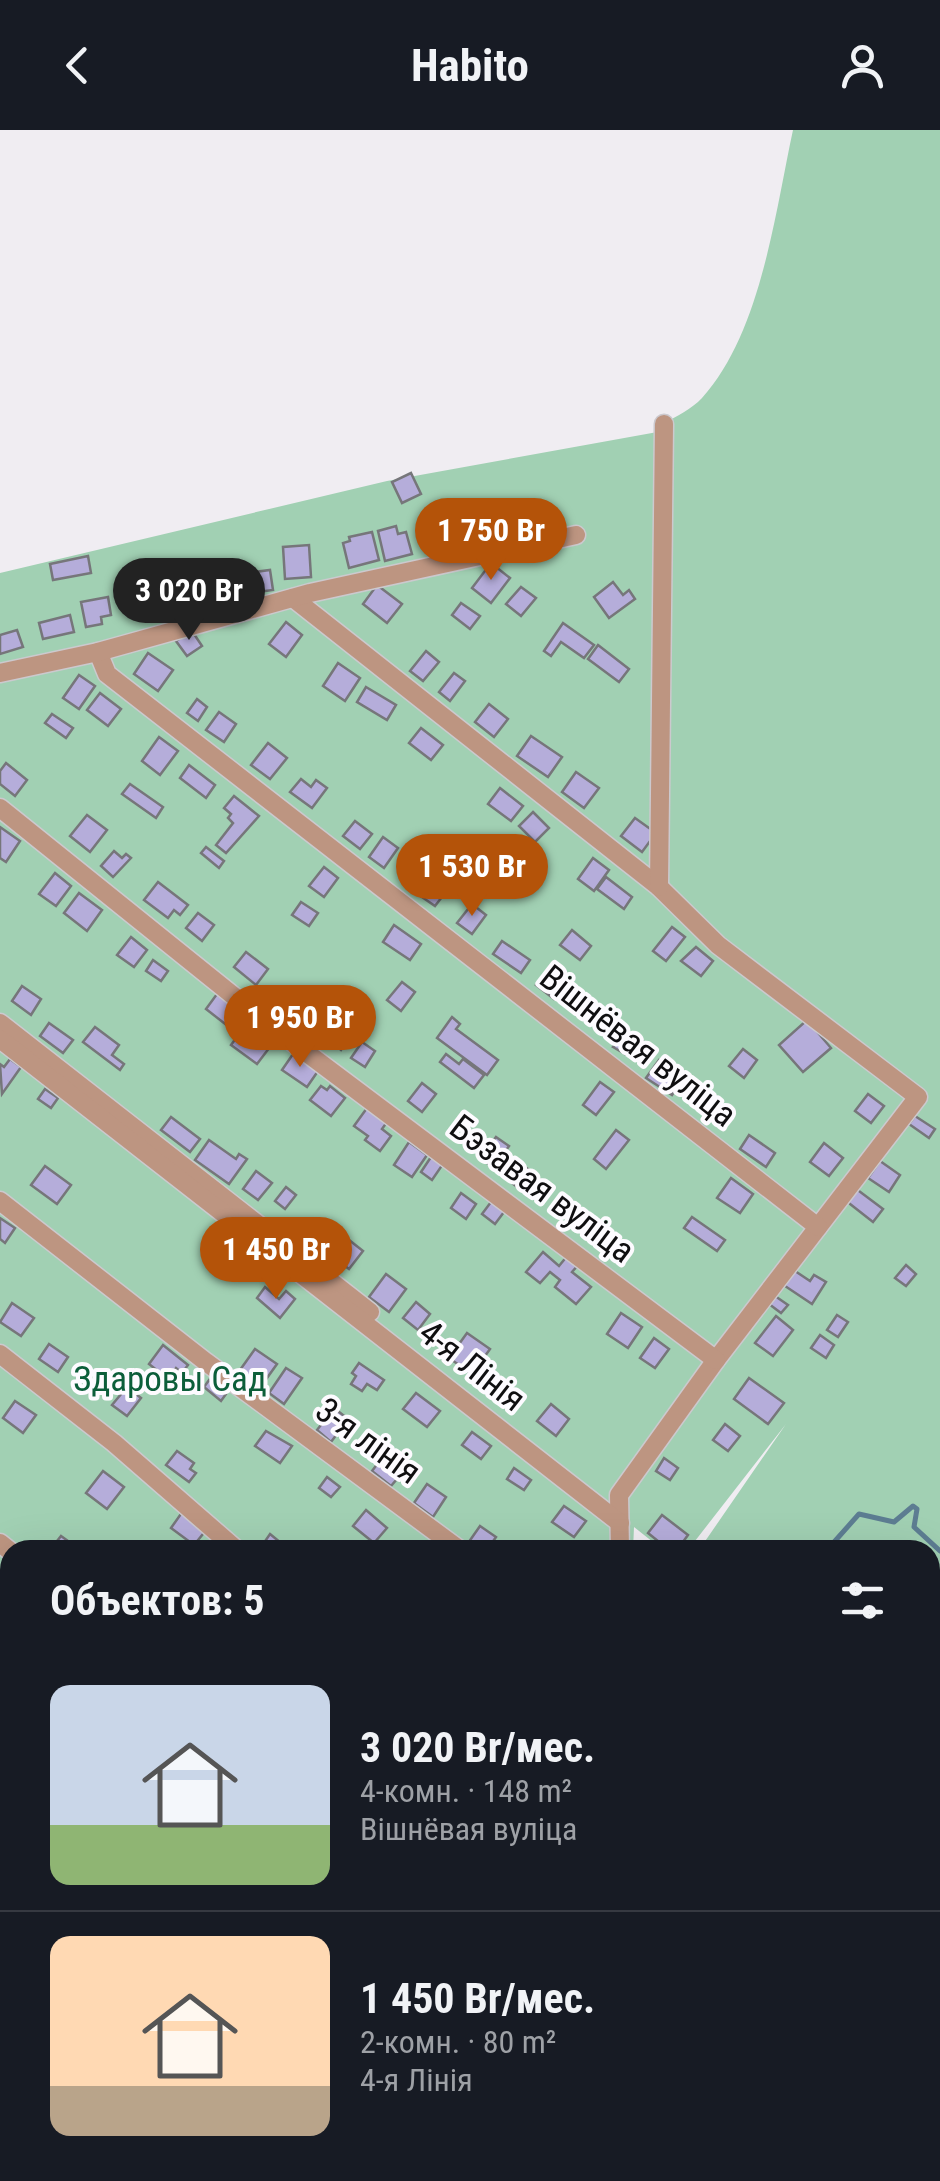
<!DOCTYPE html>
<html lang="ru">
<meta charset="utf-8">
<style>
body{margin:0;font-family:"Roboto Condensed",sans-serif;background:#242831;color:#f1f3f6;height:100vh;display:flex;flex-direction:column;font-size:38px;white-space:nowrap}
*{box-sizing:border-box;margin:0}
p{font-size:32px;color:#9ea1a6}
.icon{flex:none;width:55px;height:55px;fill:none;stroke:currentColor;stroke-width:2;stroke-linecap:round;stroke-linejoin:round}
.map{position:relative;flex:1;overflow:hidden}
.details{position:absolute;left:0px;top:1410px;width:940px;height:642px;display:flex;flex-direction:column;background:#171b24;border-radius:30px 30px 0 0;box-shadow:0 10px 40px #0002}
.details>*{flex:none}
.price{position:absolute;translate:-50% -85px;padding:0 22px;border-radius:35px;background:#b45309;color:#fff;font-size:32px;line-height:65px;filter:drop-shadow(0 2px 5px #0008)}
.price::after{content:'';position:absolute;left:50%;top:60px;width:30px;height:22px;margin-left:-15px;background:inherit;clip-path:polygon(0 0,100% 0,50% 100%)}
.price.current{background:#222;color:#fff}
ul{padding:0;list-style:none}
li{display:flex;align-items:center;gap:30px;height:250px;padding:0 50px}
li+li{border-top:2px solid #363941}
li span{display:grid;place-items:center;flex:none;width:280px;height:200px;border-radius:20px;color:#555}
li>.icon{margin-inline-start:auto}
span .icon{width:120px;height:120px;fill:#fffc;stroke-width:1}
li b{font-size:42px}
h2{display:flex;justify-content:space-between;align-items:center;height:120px;padding:0 50px;font-size:42px}
header{display:flex;justify-content:space-between;align-items:center;height:130px;padding:0 50px;background:#171b24;font-size:45px;font-weight:700}
.map>svg:first-child{display:block}
.green{fill:#a1d0b3}
.lines{fill:none;stroke-linecap:round;stroke-linejoin:round}
.stream{stroke:#5d7d92;stroke-width:5}
.building{fill:#b5adda;stroke:#76767a;stroke-width:2.5}
.street-casing{stroke:#ccc9ce;stroke-width:21}
.street{stroke:#bd9581;stroke-width:18}
.labels{text-anchor:middle;dominant-baseline:central;stroke-width:8;stroke-linejoin:round;paint-order:stroke}
.street-label{font-size:35px;fill:#0f0e10;stroke:#fdfbff}
.park-label{font-size:35px;fill:#0c5e3a;stroke:#fdfbff}
</style>
<header><svg class="icon" aria-label="back" viewBox="0 0 24 24"><path d="M15 5l-7 7 7 7"/></svg>Habito<svg class="icon" aria-label="person" viewBox="0 0 24 24"><circle cx="12" cy="8" r="4"/><path d="M4 21q1-7 8-7t8 7"/></svg></header>
<div class="map">
<svg width="940" height="2051" viewBox="0 0 940 2051">
<rect width="100%" height="100%" fill="#f0edf2"/>
<g class="green">
<path d="M793 0H940V1475L930 1484V1420H699L786 1294 688 1420H663L634 1397 633 1420H10V1576L0 1563V443L387 351 663 301 664 294C676 286 692 279 702 268 761 203 775 83 793 0Z"/>
<path d="M940 1575V2051H472L491 2042H930V1592Z"/>
</g>
<g class="lines">
<g class="stream">
<path d="M827 1420 859 1384 894 1392 913 1376 917 1379 914 1397 940 1421"/>
<path d="M930 1565 940 1554"/>
<path d="M0 2015 10 2010"/>
<path d="M351 2042 355 2051"/>
<path d="M404 2051 420 2042"/>
</g>
</g>
<g class="building">
<path d="M411 343 421 364 402 373 392 352Z"/>
<path d="M396 396 398 404 406 402 412 424 385 431 378 401Z"/>
<path d="M372 402 379 430 349 438 343 413 350 411 349 407Z"/>
<path d="M309 415 311 447 285 449 283 417Z"/>
<path d="M88 426 91 443 53 450 50 434Z"/>
<path d="M491 433 510 448 491 473 472 458Z"/>
<path d="M212 439 218 469 199 473 193 443Z"/>
<path d="M270 440 273 460 257 462 255 442Z"/>
<path d="M613 452 623 465 629 460 635 469 609 488 594 467Z"/>
<path d="M377 455 402 474 387 493 363 474Z"/>
<path d="M148 457H183V482H157V476H148Z"/>
<path d="M521 457 536 468 521 486 506 474Z"/>
<path d="M108 467 111 485 101 487 102 494 86 497 81 472Z"/>
<path d="M461 473 480 486 470 499 452 485Z"/>
<path d="M70 485 74 502 43 509 39 493Z"/>
<path d="M286 492 302 505 286 527 269 514Z"/>
<path d="M563 493 594 515 584 528 561 512 551 526 544 521Z"/>
<path d="M17 500 23 517 0 524V505Z"/>
<path d="M192 501 202 516 187 526 176 511Z"/>
<path d="M598 515 629 539 619 552 588 529Z"/>
<path d="M426 521 439 532 423 551 410 541Z"/>
<path d="M148 523 173 540 158 561 134 544Z"/>
<path d="M338 533 360 548 345 571 323 556Z"/>
<path d="M454 543 465 551 450 571 439 562Z"/>
<path d="M79 545 95 556 79 579 63 568Z"/>
<path d="M366 557 396 575 387 590 357 572Z"/>
<path d="M100 563 121 579 108 596 87 580Z"/>
<path d="M197 569 207 577 198 591 187 583Z"/>
<path d="M489 574 508 589 494 607 475 592Z"/>
<path d="M219 582 236 594 224 612 206 600Z"/>
<path d="M52 584 73 598 66 608 45 593Z"/>
<path d="M421 598 443 615 431 630 409 613Z"/>
<path d="M531 606 562 627 548 647 517 626Z"/>
<path d="M159 607 178 621 160 645 142 631Z"/>
<path d="M268 613 287 628 270 649 251 635Z"/>
<path d="M6 633 27 650 15 666 0 654V641Z"/>
<path d="M189 635 215 655 206 668 180 648Z"/>
<path d="M576 642 599 658 584 678 562 662Z"/>
<path d="M301 649 311 657 316 650 327 658 312 678 290 662Z"/>
<path d="M130 654 163 677 156 688 122 664Z"/>
<path d="M500 658 523 676 511 691 488 674Z"/>
<path d="M234 666 259 686 226 723 216 715 233 693 228 688 231 684 224 678Z"/>
<path d="M533 682 549 698 535 712 519 696Z"/>
<path d="M87 685 107 700 90 722 70 706Z"/>
<path d="M635 688 656 703 642 722 621 706Z"/>
<path d="M355 691 372 704 360 719 343 706Z"/>
<path d="M0 697 20 711 6 732 0 728Z"/>
<path d="M383 707 398 718 384 738 369 727Z"/>
<path d="M206 717 224 731 219 738 201 723Z"/>
<path d="M114 721 122 728 126 724 131 728 113 747 101 736Z"/>
<path d="M593 728 609 740 594 761 578 749Z"/>
<path d="M324 737 338 748 324 767 309 756Z"/>
<path d="M55 743 71 756 56 776 39 764Z"/>
<path d="M606 747 632 767 624 779 597 759Z"/>
<path d="M430 751 445 763 435 776 419 765Z"/>
<path d="M158 752 188 775 180 785 174 780 168 788 144 770Z"/>
<path d="M79 763 102 780 87 801 64 783Z"/>
<path d="M301 772 318 783 309 796 292 785Z"/>
<path d="M472 774 486 785 472 804 457 793Z"/>
<path d="M198 783 214 795 202 811 186 798Z"/>
<path d="M394 795 421 814 410 830 383 812Z"/>
<path d="M672 797 685 807 666 831 653 821Z"/>
<path d="M572 800 591 816 580 830 560 815Z"/>
<path d="M131 807 147 820 134 837 117 825Z"/>
<path d="M502 811 530 830 521 843 493 824Z"/>
<path d="M696 817 713 831 701 846 681 831Z"/>
<path d="M246 822 268 839 256 855 234 837Z"/>
<path d="M153 830 168 841 161 851 146 841Z"/>
<path d="M550 837 568 851 554 869 536 855Z"/>
<path d="M402 852 415 862 401 881 387 870Z"/>
<path d="M22 856 41 869 31 885 12 871Z"/>
<path d="M217 864 240 882 229 897 206 879Z"/>
<path d="M452 887 460 894 456 899 498 930 487 945 437 908Z"/>
<path d="M250 889 276 909 257 934 231 915Z"/>
<path d="M338 890 354 902 341 920 325 907Z"/>
<path d="M807 890 831 918 803 942 779 915Z"/>
<path d="M49 893 73 910 63 923 40 906Z"/>
<path d="M95 897 119 915 112 925 124 934 120 940 83 912Z"/>
<path d="M633 904 644 912 632 928 613 917 621 907 627 912Z"/>
<path d="M362 912 375 921 365 937 351 928Z"/>
<path d="M743 919 757 930 744 948 729 936Z"/>
<path d="M293 924 318 941 307 957 282 940Z"/>
<path d="M446 924 459 934 463 929 484 945 474 958 440 932Z"/>
<path d="M10 929 21 937 2 964 0 934 4 937Z"/>
<path d="M659 930 684 947 672 965 646 948Z"/>
<path d="M600 952 614 962 596 985 583 975Z"/>
<path d="M422 953 436 964 422 982 408 971Z"/>
<path d="M321 956 327 960 330 956 345 968 331 986 310 970Z"/>
<path d="M45 959 58 968 51 978 38 969Z"/>
<path d="M868 964 884 976 871 993 855 981Z"/>
<path d="M709 967 721 977 711 990 699 980Z"/>
<path d="M367 978 387 992 382 999 391 1006 380 1021 365 1010 368 1006 354 996Z"/>
<path d="M915 986 935 999 929 1008 909 994Z"/>
<path d="M171 987 200 1009 190 1022 161 1000Z"/>
<path d="M616 1000 629 1010 606 1039 594 1029Z"/>
<path d="M749 1005 775 1023 766 1037 740 1019Z"/>
<path d="M496 1007 509 1016 494 1038 480 1028Z"/>
<path d="M209 1010 236 1029 239 1024 247 1029 229 1054 195 1030Z"/>
<path d="M409 1012 427 1025 412 1047 394 1035Z"/>
<path d="M824 1013 843 1028 829 1046 810 1032Z"/>
<path d="M431 1027 443 1034 432 1050 421 1042Z"/>
<path d="M880 1031 900 1045 889 1062 868 1048Z"/>
<path d="M45 1036 71 1055 57 1074 31 1055Z"/>
<path d="M525 1037 538 1046 525 1063 512 1053Z"/>
<path d="M256 1041 272 1053 258 1070 243 1059Z"/>
<path d="M731 1048 753 1064 740 1083 717 1068Z"/>
<path d="M286 1057 296 1065 285 1079 275 1071Z"/>
<path d="M855 1058 883 1079 873 1092 845 1070Z"/>
<path d="M461 1063 476 1074 466 1089 451 1078Z"/>
<path d="M494 1068 507 1078 495 1094 482 1084Z"/>
<path d="M692 1087 725 1110 717 1121 684 1098Z"/>
<path d="M0 1088 15 1098 5 1113 0 1109Z"/>
<path d="M604 1101 622 1113 612 1128 594 1115Z"/>
<path d="M339 1102 363 1121 349 1139 325 1121Z"/>
<path d="M543 1122 559 1136 568 1125 579 1134 572 1142 591 1157 576 1174 555 1157 560 1150 550 1142 540 1153 526 1142Z"/>
<path d="M906 1135 916 1144 906 1156 895 1148Z"/>
<path d="M792 1139 810 1151 814 1145 826 1152 812 1174 782 1154Z"/>
<path d="M386 1144 406 1159 389 1182 369 1167Z"/>
<path d="M265 1157 279 1169 286 1161 295 1169 280 1188 257 1168Z"/>
<path d="M775 1166 788 1175 781 1183 769 1174Z"/>
<path d="M416 1172 430 1184 418 1200 403 1188Z"/>
<path d="M12 1173 34 1188 21 1206 0 1192Z"/>
<path d="M621 1183 642 1197 628 1218 607 1204Z"/>
<path d="M837 1185 848 1192 838 1207 827 1200Z"/>
<path d="M776 1186 793 1200 773 1226 755 1213Z"/>
<path d="M467 1203 490 1219 472 1244 449 1228Z"/>
<path d="M820 1205 834 1215 826 1228 811 1218Z"/>
<path d="M654 1208 669 1219 655 1238 640 1228Z"/>
<path d="M49 1214 68 1227 58 1242 39 1229Z"/>
<path d="M163 1215 188 1235 182 1243 176 1238 168 1249 149 1234Z"/>
<path d="M255 1219 277 1234 262 1255 240 1240Z"/>
<path d="M359 1233 384 1250 377 1260 367 1254 362 1261 351 1254 356 1246 352 1243Z"/>
<path d="M286 1238 302 1248 284 1274 269 1263Z"/>
<path d="M749 1248 784 1273 768 1294 734 1269Z"/>
<path d="M209 1250 226 1264 221 1271 204 1257Z"/>
<path d="M127 1257 141 1268 127 1286 112 1275Z"/>
<path d="M416 1263 440 1281 427 1297 403 1279Z"/>
<path d="M15 1271 36 1285 23 1303 3 1288Z"/>
<path d="M551 1274 569 1289 556 1306 537 1291Z"/>
<path d="M334 1278 357 1296 352 1303 343 1296 331 1312 317 1300Z"/>
<path d="M725 1294 740 1306 728 1321 713 1310Z"/>
<path d="M266 1301 292 1316 280 1333 255 1316Z"/>
<path d="M472 1302 491 1316 481 1329 462 1315Z"/>
<path d="M388 1320 408 1336 391 1356 372 1341Z"/>
<path d="M177 1321 194 1333 190 1339 196 1343 189 1352 166 1335Z"/>
<path d="M664 1328 678 1338 670 1350 656 1341Z"/>
<path d="M514 1338 531 1350 524 1360 507 1349Z"/>
<path d="M103 1341 124 1357 107 1379 86 1363Z"/>
<path d="M327 1347 340 1357 331 1367 319 1358Z"/>
<path d="M427 1354 446 1367 433 1387 414 1373Z"/>
<path d="M564 1376 586 1391 574 1407 552 1392Z"/>
<path d="M366 1380 387 1398 374 1413 353 1396Z"/>
<path d="M183 1381 207 1399 194 1415 171 1398Z"/>
<path d="M662 1385 688 1405 677 1420H669L648 1403Z"/>
<path d="M480 1396 496 1407 487 1420H471L466 1416Z"/>
<path d="M270 1404 281 1413 276 1420H259Z"/>
<path d="M61 1406 79 1419V1420H50Z"/>
<path d="M930 2028 940 2036 933 2051 921 2042H930Z"/>
</g>
<g class="lines">
<g class="street-casing">
<g id="street">
<path d="M293 468 659 757 718 815 918 967 716 1230 619 1365 620 1420"/>
<path d="M98 522 107 544 818 1097"/>
<path d="M0 543 98 522 310 463 576 405"/>
<path d="M0 678 271 896 716 1230"/>
<path d="M659 757 664 294"/>
<path d="M0 893 370 1182"/>
<path d="M0 909 620 1393"/>
<path d="M0 1071 206 1232 460 1420"/>
<path d="M0 1224 114 1313 237 1420"/>
<path d="M0 1413 10 1421"/>
<path d="M930 1621 940 1609"/>
<path d="M930 1732 940 1743"/>
<path d="M930 1995 940 2005"/>
<path d="M382 2042 387 2051"/>
<path d="M753 2042 760 2051"/>
<path d="M566 2051 568 2042"/>
</g>
</g>
<use href="#street" class="street"/>
</g>
<g class="labels">
<g class="street-label">
<text transform="translate(638 916) rotate(38)">Вішнёвая вуліца</text>
<text transform="translate(542 1059) rotate(37)">Бэзавая вуліца</text>
<text transform="translate(472 1236) rotate(38)">4-я Лінія</text>
<text transform="translate(368 1311) rotate(36)">3-я лінія</text>
</g>
<g class="park-label">
<text x="170" y="1249">Здаровы Сад</text>
</g>
</g>
</svg>
<b class="price" style="left:491px;top:453px">1 750 Br</b>
<b class="price current" style="left:189px;top:513px">3 020 Br</b>
<b class="price" style="left:472px;top:789px">1 530 Br</b>
<b class="price" style="left:300px;top:940px">1 950 Br</b>
<b class="price" style="left:276px;top:1172px">1 450 Br</b>
<section class="details">
<h2>Объектов: 5<svg class="icon" aria-label="filters" viewBox="0 0 24 24"><path d="M4 7h16M4 17h16"/><circle cx="9" cy="7" r="2"/><circle cx="15" cy="17" r="2"/></svg></h2>
<ul>
<li><span style="background:linear-gradient(#c9d6e8 70%,#8fb573 0)"><svg class="icon" aria-label="home" viewBox="0 0 24 24"><path d="M3 11l9-7 9 7M6 9v11h12V9"/></svg></span><div><b>3 020 Br/мес.</b><p>4-комн. · 148 m²</p><p>Вішнёвая вуліца</p></div></li>
<li><span style="background:linear-gradient(#ffd9b3 75%,#b9a48a 0)"><svg class="icon" aria-label="home" viewBox="0 0 24 24"><path d="M3 11l9-7 9 7M6 9v11h12V9"/></svg></span><div><b>1 450 Br/мес.</b><p>2-комн. · 80 m²</p><p>4-я Лінія</p></div></li>
</ul>
</section>
</div>
